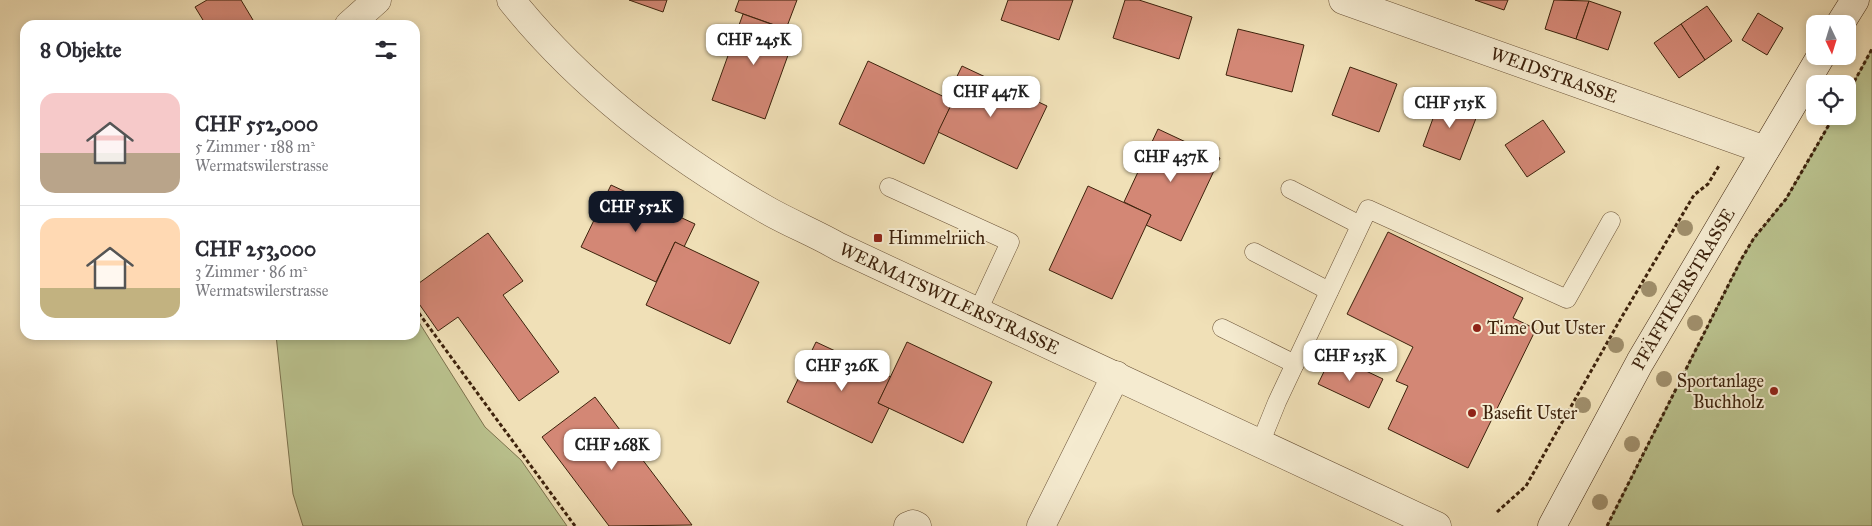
<!DOCTYPE html>
<html lang="de">
<meta charset="utf-8">
<style>
body{margin:0;font-family:"IM FELL Great Primer",serif;background:#f7f7f7;color:#2b2b33;height:100vh;display:flex;flex-direction:column;font-size:19px;white-space:nowrap}
*{box-sizing:border-box;margin:0}
p{font-size:16px;color:#7c7c81}
.icon{flex:none;width:28px;height:28px;fill:none;stroke:currentColor;stroke-width:2;stroke-linecap:round;stroke-linejoin:round}
.map{position:relative;flex:1;overflow:hidden}
.side{position:absolute;left:20px;top:20px;width:400px;height:320px;display:flex;flex-direction:column;background:#fff;border-radius:15px;box-shadow:0 2px 8px #0003}
.side>*{flex:none}
.needle{width:32px;rotate:176deg}
.buttons{position:absolute;left:1806px;top:15px;display:grid;gap:10px}
.buttons a{display:grid;place-items:center;width:50px;height:50px;border-radius:10px;background:#fff;box-shadow:0 2px 8px #0003;font-size:25px}
.price{position:absolute;translate:-50% -42px;padding:0 11px;border-radius:10px;background:#fff;color:#222;font-size:16px;line-height:32px;filter:drop-shadow(0 1px 2px #0008)}
.price::after{content:'';position:absolute;left:50%;top:30px;width:15px;height:11px;margin-left:-8px;background:inherit;clip-path:polygon(0 0,100% 0,50% 100%)}
.price.current{background:#111827;color:#fff}
ul{padding:0;list-style:none}
li{display:flex;align-items:center;gap:15px;height:125px;padding:0 20px}
li+li{border-top:1px solid #e1e1e2}
li span{display:grid;place-items:center;flex:none;width:140px;height:100px;border-radius:15px;color:#555}
li>.icon{margin-inline-start:auto}
span .icon{width:60px;height:60px;fill:#fffc;stroke-width:1}
li b{font-size:21px}
h2{display:flex;justify-content:space-between;align-items:center;height:60px;padding:0 20px;font-size:21px}
.map>svg:first-child{display:block}
.green{fill:#bac28e;stroke:#7c724d}
.building{fill:#d38775;stroke:#3d220c}
.lines{fill:none;stroke-linecap:round;stroke-linejoin:round}
.service-casing{stroke:#6a5237;stroke-width:19}
.minor-casing{stroke:#6a5237;stroke-width:29}
.secondary-casing{stroke:#3d220c;stroke-width:29}
.path{stroke:#3d220c;stroke-width:3;stroke-dasharray:4 2.5;stroke-linecap:butt}
.service{stroke:#f5ebd0;stroke-width:18}
.minor{stroke:#f5ebd0;stroke-width:28}
.secondary{stroke:#f5ebd0;stroke-width:28}
.tree{fill:#9f8e6b}
.poi-dot{fill:#8f2418;stroke:#f5ebd0;stroke-width:2}
.labels{text-anchor:middle;dominant-baseline:central;stroke-width:4;stroke-linejoin:round;paint-order:stroke}
.street-label{font-size:18px;fill:#3d220c;stroke:#f5ebd0}
.poi-label{font-size:18px;fill:#3d220c;stroke:#f5ebd0;text-anchor:start}
</style>
<div class="map">
<svg width="1872" height="526" viewBox="0 0 1872 526">
<rect width="100%" height="100%" fill="#f0e0b7"/>
<filter id="stains"><feTurbulence type="fractalNoise" baseFrequency=".004" numOctaves="4"/><feColorMatrix values="0 0 0 0 .2 0 0 0 0 .09 0 0 0 0 .02 0 0 0 .5 -.17"/></filter>
<radialGradient id="worn" r=".72"><stop offset=".6" stop-color="#630" stop-opacity="0"/><stop offset="1" stop-color="#630" stop-opacity=".3"/></radialGradient>
<g class="green">
<path d="M1872 49V526H1607L1742 258 1754 238 1786 199 1834 116H1848V93Z"/>
<path d="M415 316 485 427 521 460 567 526H303L293 494 276 335H415Z"/>
</g>
<g class="building">
<path d="M207 0H241L253 20 246 25H206L195 7Z"/>
<path d="M629 0H667L663 12Z"/>
<path d="M739 0H797L786 29 735 11Z"/>
<path d="M1008 0H1073L1059 40 1001 20Z"/>
<path d="M1125 0H1139L1192 17 1179 59 1113 38Z"/>
<path d="M1475 0H1508L1504 10Z"/>
<path d="M1554 0 1589 1 1576 39 1545 29Z"/>
<path d="M1589 1 1621 12 1608 50 1576 39Z"/>
<path d="M1707 6 1732 41 1705 60 1681 24Z"/>
<path d="M1758 13 1783 28 1767 55 1742 40Z"/>
<path d="M743 14 796 33 765 119 712 100Z"/>
<path d="M1681 24 1705 60 1679 78 1654 43Z"/>
<path d="M1238 29 1304 45 1292 92 1226 75Z"/>
<path d="M868 61 953 101 924 164 839 124Z"/>
<path d="M962 66 1047 106 1017 169 938 132 953 101 947 97Z"/>
<path d="M1350 67 1397 84 1379 132 1332 115Z"/>
<path d="M1440 99 1478 113 1460 160 1423 146Z"/>
<path d="M1543 120 1565 152 1527 177 1505 145Z"/>
<path d="M1158 129 1220 158 1181 241 1146 225 1151 215 1124 202Z"/>
<path d="M611 185 695 224 684 247 675 242 656 282 581 247Z"/>
<path d="M1088 186 1151 215 1112 299 1049 270Z"/>
<path d="M1388 232 1523 298 1513 318 1536 329 1468 468 1388 429 1408 386 1396 381 1413 347 1347 314Z"/>
<path d="M488 233 523 281 503 295 559 372 519 401 458 317 438 331 415 298V286Z"/>
<path d="M675 242 759 282 730 344 646 305Z"/>
<path d="M816 342 891 377 878 403 889 408 872 443 787 402Z"/>
<path d="M907 342 992 382 963 443 878 403Z"/>
<path d="M1332 355 1383 379 1369 408 1318 384Z"/>
<path d="M595 397 692 525 609 526 542 437Z"/>
</g>
<g class="lines">
<g class="service-casing">
<g id="service">
<path d="M889 187 1010 242 978 311"/>
<path d="M1290 189 1360 225"/>
<path d="M1254 252 1329 291"/>
<path d="M1222 328 1295 364"/>
<path d="M1260 444 1277 402 1368 209 1567 299 1611 221"/>
</g>
</g>
<g class="minor-casing">
<g id="minor">
<path id="s1" d="M511 0C580 86 669 154 765 209 789 223 815 233 839 247L1437 526"/>
<path id="s2" d="M1343 0 1765 150"/>
<path d="M349 25 377 0"/>
<path d="M908 526 913 524 917 526"/>
<path d="M1041 526 1116 375"/>
</g>
</g>
<g class="secondary-casing">
<g id="secondary">
<path d="M1840 24 1855 0"/>
<path id="s3" d="M1552 526 1640 362 1821 56"/>
</g>
</g>
<g class="path">
<path d="M1848 93 1872 49"/>
<path d="M415 308 575 526"/>
<path d="M1497 512 1526 486 1620 320 1694 195 1708 184 1720 164"/>
<path d="M1607 526 1742 258 1754 238 1786 199 1834 116"/>
</g>
<use href="#service" class="service"/>
<use href="#minor" class="minor"/>
<use href="#secondary" class="secondary"/>
</g>
<g class="tree">
<circle cx="1685" cy="228" r="8"/>
<circle cx="1649" cy="289" r="8"/>
<circle cx="1695" cy="323" r="8"/>
<circle cx="1616" cy="345" r="8"/>
<circle cx="1664" cy="379" r="8"/>
<circle cx="1583" cy="405" r="8"/>
<circle cx="1632" cy="444" r="8"/>
<circle cx="1600" cy="502" r="8"/>
</g>
<g class="poi-dot">
<rect x="873" y="233" width="10" height="10" rx="2.5"/>
<circle cx="1477" cy="328" r="5"/>
<circle cx="1774" cy="391" r="5"/>
<circle cx="1472" cy="413" r="5"/>
</g>
<g class="labels">
<g class="street-label">
<text stroke="none"><textPath href="#s2" startOffset="224">WEIDSTRASSE</textPath></text>
<text stroke="none"><textPath href="#s3" startOffset="271">PFÄFFIKERSTRASSE</textPath></text>
<text stroke="none"><textPath href="#s1" startOffset="536">WERMATSWILERSTRASSE</textPath></text>
</g>
<g class="poi-label">
<text x="888" y="238">Himmelriich</text>
<text x="1487" y="328">Time Out Uster</text>
<text x="1764" y="381" text-anchor="end">Sportanlage<tspan x="1764" dy="21">Buchholz</tspan></text>
<text x="1482" y="413">Basefit Uster</text>
</g>
</g>
<rect width="100%" height="100%" filter="url(#stains)"/>
<rect width="100%" height="100%" fill="url(#worn)"/>
</svg>
<div class="buttons">
<a><svg class="needle" viewBox="-14 -14 28 28"><path d="M0-13l5 13h-10z" fill="#e53935"/><path d="M0 13l5-13h-10z" fill="#7c7c81"/></svg></a>
<a><svg class="icon" aria-label="locate" viewBox="0 0 24 24"><circle cx="12" cy="12" r="6"/><path d="M12 2v4M12 18v4M2 12h4M18 12h4"/></svg></a>
</div>
<b class="price" style="left:754px;top:66px">CHF 245K</b>
<b class="price" style="left:991px;top:118px">CHF 447K</b>
<b class="price" style="left:1450px;top:129px">CHF 515K</b>
<b class="price" style="left:1171px;top:183px">CHF 437K</b>
<b class="price current" style="left:636px;top:233px">CHF 552K</b>
<b class="price" style="left:1350px;top:382px">CHF 253K</b>
<b class="price" style="left:842px;top:392px">CHF 326K</b>
<b class="price" style="left:612px;top:471px">CHF 268K</b>
<section class="side">
<h2>8 Objekte<svg class="icon" aria-label="filters" viewBox="0 0 24 24"><path d="M4 7h16M4 17h16"/><circle cx="9" cy="7" r="2"/><circle cx="15" cy="17" r="2"/></svg></h2>
<ul>
<li><span style="background:linear-gradient(#f6c9c9 60%,#b9a48a 0)"><svg class="icon" aria-label="home" viewBox="0 0 24 24"><path d="M3 11l9-7 9 7M6 9v11h12V9"/></svg></span><div><b>CHF 552,000</b><p>5 Zimmer · 188 m²</p><p>Wermatswilerstrasse</p></div></li>
<li><span style="background:linear-gradient(#ffd9b3 70%,#c2b280 0)"><svg class="icon" aria-label="home" viewBox="0 0 24 24"><path d="M3 11l9-7 9 7M6 9v11h12V9"/></svg></span><div><b>CHF 253,000</b><p>3 Zimmer · 86 m²</p><p>Wermatswilerstrasse</p></div></li>
</ul>
</section>
</div>
